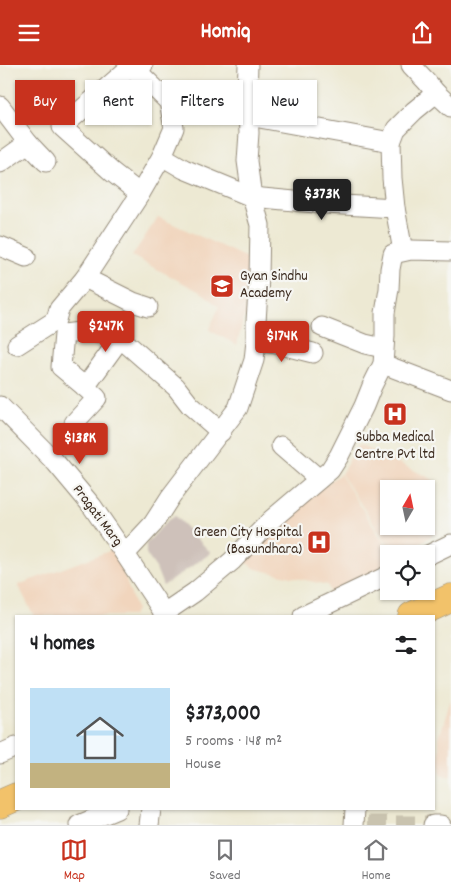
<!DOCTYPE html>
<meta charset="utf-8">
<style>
body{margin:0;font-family:Dekko,sans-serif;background:#f2f2f2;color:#202124;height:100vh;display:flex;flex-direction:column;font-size:19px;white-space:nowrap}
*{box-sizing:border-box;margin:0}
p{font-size:16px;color:#757577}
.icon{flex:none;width:28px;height:28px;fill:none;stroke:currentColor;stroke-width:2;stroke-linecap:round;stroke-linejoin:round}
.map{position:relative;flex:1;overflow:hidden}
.drawer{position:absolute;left:15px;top:550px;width:420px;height:195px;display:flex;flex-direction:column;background:#fff;border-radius:0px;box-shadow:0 1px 4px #0004}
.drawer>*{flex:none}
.guide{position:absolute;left:15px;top:15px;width:421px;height:45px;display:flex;gap:10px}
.needle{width:32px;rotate:9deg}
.fabs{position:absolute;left:380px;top:415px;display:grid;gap:10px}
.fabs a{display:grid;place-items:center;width:55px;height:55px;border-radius:0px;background:#fff;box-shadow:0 1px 4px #0004;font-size:25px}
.price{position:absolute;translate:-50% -42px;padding:0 11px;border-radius:5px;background:#c8321e;color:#fff;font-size:16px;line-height:32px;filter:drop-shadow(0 1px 2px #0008)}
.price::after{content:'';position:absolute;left:50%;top:30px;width:15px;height:11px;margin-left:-8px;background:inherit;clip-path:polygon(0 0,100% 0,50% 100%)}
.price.current{background:#222;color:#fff}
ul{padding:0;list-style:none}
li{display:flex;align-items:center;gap:15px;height:125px;padding:0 15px}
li+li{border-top:1px solid #e0e0e0}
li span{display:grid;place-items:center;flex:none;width:140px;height:100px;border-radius:0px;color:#555}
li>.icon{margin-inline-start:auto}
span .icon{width:60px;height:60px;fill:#fffc;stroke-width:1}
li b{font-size:21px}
h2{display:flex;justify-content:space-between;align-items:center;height:60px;padding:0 15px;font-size:21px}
.tag{padding:0 18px;border-radius:0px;background:#fff;box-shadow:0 1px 4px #0004;font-size:18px;line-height:45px}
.tag.current{background:#c8321e;color:#fff}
header{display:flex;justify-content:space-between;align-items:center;height:65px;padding:0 15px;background:#c8321e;color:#fff;font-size:22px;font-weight:700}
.dock{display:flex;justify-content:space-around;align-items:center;height:70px;border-top:1px solid #e0e0e0;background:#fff;font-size:14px;color:#757577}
.dock a{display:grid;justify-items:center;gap:2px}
.dock .current{color:#c8321e}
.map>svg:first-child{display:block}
.built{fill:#f1d5bd}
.industrial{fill:#cec1ba}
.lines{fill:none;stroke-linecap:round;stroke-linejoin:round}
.minor-tunnel{stroke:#c9c3af;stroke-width:19;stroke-dasharray:19 9;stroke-linecap:butt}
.minor-casing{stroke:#948a78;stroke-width:21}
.highway-casing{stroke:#948a78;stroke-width:29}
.minor{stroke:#fff;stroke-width:19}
.highway{stroke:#f2c26a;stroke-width:28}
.labels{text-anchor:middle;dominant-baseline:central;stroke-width:4.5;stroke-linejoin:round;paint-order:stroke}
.poi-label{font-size:15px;fill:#3b2a1e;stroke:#f6f6f2;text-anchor:start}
.street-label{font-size:15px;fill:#3b2a1e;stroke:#f6f6f2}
</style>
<header><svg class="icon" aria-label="menu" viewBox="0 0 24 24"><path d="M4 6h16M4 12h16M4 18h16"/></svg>Homiq<svg class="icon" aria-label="share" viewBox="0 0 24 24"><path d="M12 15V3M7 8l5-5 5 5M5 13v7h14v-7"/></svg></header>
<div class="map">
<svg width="451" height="760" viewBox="0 0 451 760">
<rect width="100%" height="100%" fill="#f6f6f2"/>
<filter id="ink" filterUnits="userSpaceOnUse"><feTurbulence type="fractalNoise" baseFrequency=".02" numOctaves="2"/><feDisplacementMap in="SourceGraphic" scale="10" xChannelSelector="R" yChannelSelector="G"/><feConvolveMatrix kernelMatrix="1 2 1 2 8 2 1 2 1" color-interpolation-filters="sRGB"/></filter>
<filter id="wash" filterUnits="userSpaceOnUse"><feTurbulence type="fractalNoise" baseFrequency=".0096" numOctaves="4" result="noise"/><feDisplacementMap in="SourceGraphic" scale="20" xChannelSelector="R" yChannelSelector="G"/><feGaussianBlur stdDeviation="1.12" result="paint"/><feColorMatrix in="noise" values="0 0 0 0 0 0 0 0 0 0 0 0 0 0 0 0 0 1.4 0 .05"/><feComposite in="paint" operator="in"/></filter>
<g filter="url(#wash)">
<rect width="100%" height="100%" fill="#ede9d3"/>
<g class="built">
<path d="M158 152 253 196V254L244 251 237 280 209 265 219 242 204 229 132 191Z"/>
<path d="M359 379 434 415 426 429V424H389V461H426V460L437 467 404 489H394L341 409Z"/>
<path d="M340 409 391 489H389V506L331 533 328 520 256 504 239 493 265 466Z"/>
<path d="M115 484 136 544 133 551H34L18 520Z"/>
<path d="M451 634V712L440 709 439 673Z"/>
</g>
<path class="industrial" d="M175 451 211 488 163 521 156 503 146 489V479L168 455Z"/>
</g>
<g filter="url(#ink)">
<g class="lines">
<path class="minor-tunnel" d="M368 760H433"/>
<g class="minor-casing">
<g id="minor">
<path d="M436 28 451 42"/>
<path d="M0 41 28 78 0 98"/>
<path d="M249 51 391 77"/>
<path d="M28 78 46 97"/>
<path d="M162 91 184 104 252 132 326 139 395 143"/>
<path d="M140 129 112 107 62 62 126 6H137L143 0"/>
<path d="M0 181 26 192"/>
<path d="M403 186 395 143 392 113 391 77 396 64 414 46 436 28 427 17 411 0"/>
<path d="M85 213 133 237 148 242"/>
<path d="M322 262 365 279 383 283"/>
<path d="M256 276 277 279 313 288"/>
<path d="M17 280 56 255 59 244 85 213 140 129 162 91 174 63 169 37 137 6"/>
<path d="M383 299 451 325"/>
<path d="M85 322 119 275"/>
<path d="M0 341 56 398 92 441 125 489"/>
<path d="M74 358 97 333 85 322 61 302 64 269 88 266 115 272 127 279 176 322 190 340 221 367"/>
<path d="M281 381 319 414"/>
<path d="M426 491 451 479"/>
<path d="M164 548 125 489 153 459 171 431 238 343 254 295 256 276V256L259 212 260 160 252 132 247 96 249 68 247 29 248 0"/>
<path d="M163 551 164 548 195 527 232 496 271 455 330 405 339 391 364 341 372 321 383 299 385 271V248L389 224 390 204 393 189 411 185 451 186"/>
<path d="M303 551 389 510"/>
<path d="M0 689 16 682"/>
<path d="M79 760 117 744"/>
<path d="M149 760 151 744"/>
<path d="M354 760 355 744"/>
<path d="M433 760H441"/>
</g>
</g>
<g class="highway-casing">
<g id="highway">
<path d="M412 551 451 533"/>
<path d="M0 739 16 732"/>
</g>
</g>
<use href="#minor" class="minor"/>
<use href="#highway" class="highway"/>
</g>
</g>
<defs>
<g id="school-square" transform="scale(1.25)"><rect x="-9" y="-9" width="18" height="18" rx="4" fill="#c8321e" stroke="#f6f6f2"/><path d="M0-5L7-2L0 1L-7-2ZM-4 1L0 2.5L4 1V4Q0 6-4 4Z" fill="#fff"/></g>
<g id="hospital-square" transform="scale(1.25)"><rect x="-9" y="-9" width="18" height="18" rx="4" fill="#c8321e" stroke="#f6f6f2"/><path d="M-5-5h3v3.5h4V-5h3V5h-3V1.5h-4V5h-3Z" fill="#fff"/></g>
</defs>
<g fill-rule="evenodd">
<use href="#school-square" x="222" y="221"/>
<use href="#hospital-square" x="395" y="349"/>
<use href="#hospital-square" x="319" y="477"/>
</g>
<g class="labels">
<g class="poi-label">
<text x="240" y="212">Gyan Sindhu<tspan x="240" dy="17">Academy</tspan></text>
<text x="395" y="373" text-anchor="middle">Subba Medical<tspan x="395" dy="17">Centre Pvt ltd</tspan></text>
<text x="302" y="468" text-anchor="end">Green City Hospital<tspan x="302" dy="17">(Basundhara)</tspan></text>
</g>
<g class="street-label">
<text transform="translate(97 451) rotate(53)">Pragati Marg</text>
</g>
</g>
</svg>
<div class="fabs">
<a><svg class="needle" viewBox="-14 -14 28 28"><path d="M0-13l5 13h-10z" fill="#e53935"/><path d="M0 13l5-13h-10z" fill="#757577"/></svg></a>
<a><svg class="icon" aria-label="locate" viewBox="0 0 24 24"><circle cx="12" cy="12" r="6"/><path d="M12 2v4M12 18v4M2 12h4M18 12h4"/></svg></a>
</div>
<b class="price current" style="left:322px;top:156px">$373K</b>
<b class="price" style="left:106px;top:288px">$247K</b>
<b class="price" style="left:282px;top:298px">$174K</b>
<b class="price" style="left:80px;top:400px">$138K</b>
<div class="guide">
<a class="tag current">Buy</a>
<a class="tag">Rent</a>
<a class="tag">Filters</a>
<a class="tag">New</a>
</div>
<section class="drawer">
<h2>4 homes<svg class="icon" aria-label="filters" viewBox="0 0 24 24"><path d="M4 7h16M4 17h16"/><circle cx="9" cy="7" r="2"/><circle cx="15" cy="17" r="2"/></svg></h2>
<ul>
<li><span style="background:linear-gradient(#bfe0f5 75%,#c2b280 0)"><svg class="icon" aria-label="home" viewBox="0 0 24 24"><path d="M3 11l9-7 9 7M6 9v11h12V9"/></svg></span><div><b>$373,000</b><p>5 rooms · 148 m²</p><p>House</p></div></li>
</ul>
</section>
</div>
<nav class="dock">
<a class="current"><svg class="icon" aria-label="map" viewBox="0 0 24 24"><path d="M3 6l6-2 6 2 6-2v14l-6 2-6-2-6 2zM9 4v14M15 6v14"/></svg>Map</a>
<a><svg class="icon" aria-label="saved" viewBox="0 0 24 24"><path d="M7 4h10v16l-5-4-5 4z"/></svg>Saved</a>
<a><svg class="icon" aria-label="home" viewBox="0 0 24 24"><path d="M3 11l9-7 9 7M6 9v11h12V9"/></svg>Home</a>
</nav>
